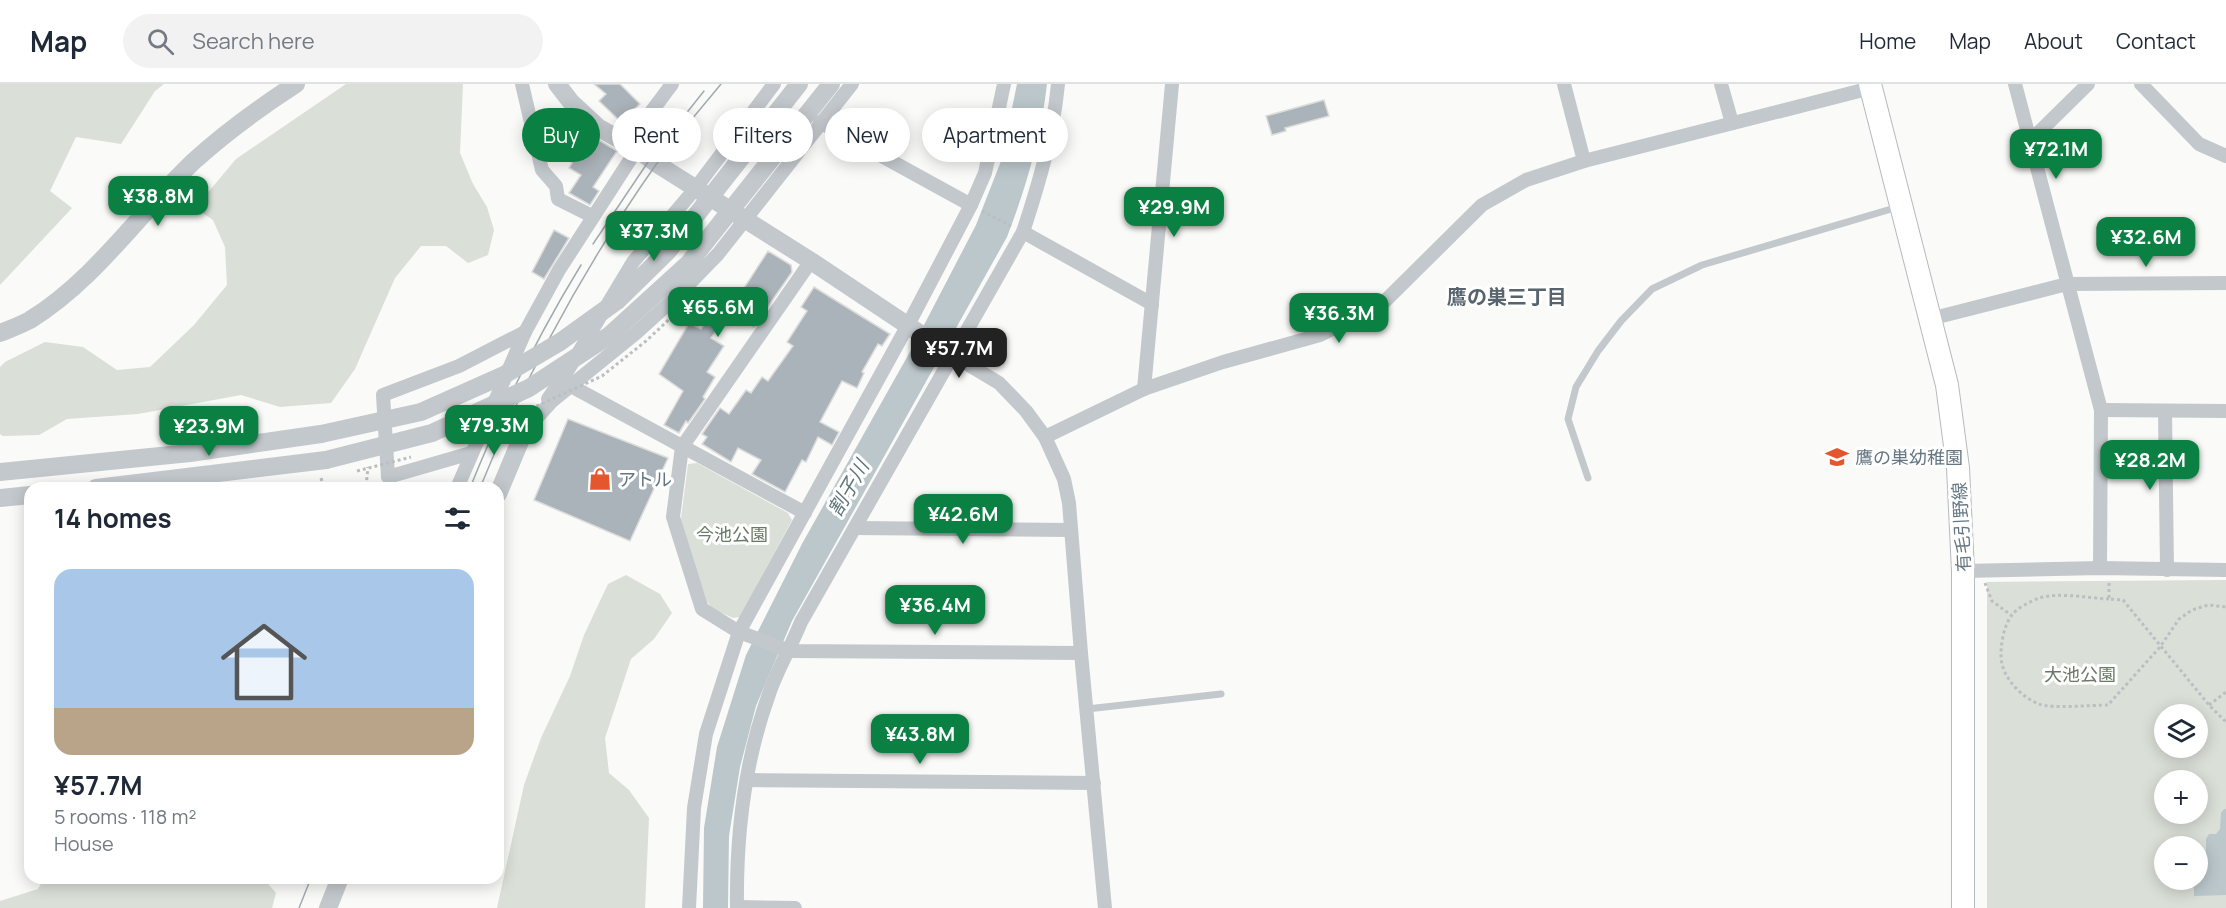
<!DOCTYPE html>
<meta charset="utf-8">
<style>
body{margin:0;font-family:Manrope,"Noto Sans JP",sans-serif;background:#f2f2f3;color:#1f2937;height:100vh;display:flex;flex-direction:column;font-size:22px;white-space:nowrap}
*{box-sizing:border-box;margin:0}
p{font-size:20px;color:#747a83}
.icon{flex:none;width:33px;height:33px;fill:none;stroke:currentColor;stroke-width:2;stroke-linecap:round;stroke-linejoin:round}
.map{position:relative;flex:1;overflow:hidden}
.details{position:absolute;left:24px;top:398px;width:480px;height:402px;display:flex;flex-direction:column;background:#fff;border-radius:18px;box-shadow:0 3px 15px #0003}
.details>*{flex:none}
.top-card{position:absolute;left:522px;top:24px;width:570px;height:54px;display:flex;gap:12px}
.buttons{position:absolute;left:2154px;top:620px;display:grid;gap:12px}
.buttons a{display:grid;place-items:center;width:54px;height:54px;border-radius:50%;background:#fff;box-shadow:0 3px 15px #0003;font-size:30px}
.price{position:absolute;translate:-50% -51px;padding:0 14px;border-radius:12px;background:#0b8043;color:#fff;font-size:20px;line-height:39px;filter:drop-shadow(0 2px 3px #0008)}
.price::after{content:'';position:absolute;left:50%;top:36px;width:18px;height:14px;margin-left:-9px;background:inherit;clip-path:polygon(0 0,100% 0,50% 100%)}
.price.active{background:#222;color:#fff}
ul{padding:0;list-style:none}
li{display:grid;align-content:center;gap:12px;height:318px;padding:0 30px}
li span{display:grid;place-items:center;height:186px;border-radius:18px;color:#555}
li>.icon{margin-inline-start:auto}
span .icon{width:108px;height:108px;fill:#fffc;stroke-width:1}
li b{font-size:26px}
h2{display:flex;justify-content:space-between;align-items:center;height:72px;padding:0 30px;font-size:26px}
.tag{padding:0 21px;border-radius:27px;background:#fff;box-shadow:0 3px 15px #0003;font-size:21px;line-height:54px}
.tag.active{background:#0b8043;color:#fff}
header{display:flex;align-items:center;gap:36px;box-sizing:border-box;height:84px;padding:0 30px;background:#fff;border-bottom:2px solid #e0e1e3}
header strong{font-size:28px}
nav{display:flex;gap:33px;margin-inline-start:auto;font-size:21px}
.search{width:420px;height:54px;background:#f2f2f3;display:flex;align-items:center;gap:15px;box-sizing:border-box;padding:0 21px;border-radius:33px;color:#747a83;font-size:22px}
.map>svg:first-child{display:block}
.green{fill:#dadfd7;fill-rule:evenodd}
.water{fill:#bbc7cb}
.building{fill:#aab3b9;stroke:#dcdcda;stroke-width:1.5}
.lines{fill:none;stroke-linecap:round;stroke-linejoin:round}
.primary-casing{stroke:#b5babe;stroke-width:24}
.path{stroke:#bbbfc2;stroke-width:3;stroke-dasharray:3 3;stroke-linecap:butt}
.service{stroke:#c3c8cc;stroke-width:7}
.minor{stroke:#c3c8cc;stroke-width:14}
.tertiary{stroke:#c3c8cc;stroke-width:18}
.primary{stroke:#fff;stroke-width:22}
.tram{stroke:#a2aab0;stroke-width:1.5}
.path-bridge{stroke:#bbbfc2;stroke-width:3;stroke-dasharray:3 3;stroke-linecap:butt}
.tertiary-bridge{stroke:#c3c8cc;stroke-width:18}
.labels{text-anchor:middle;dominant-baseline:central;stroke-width:6;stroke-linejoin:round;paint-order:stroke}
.poi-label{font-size:18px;fill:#657683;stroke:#fff;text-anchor:start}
.street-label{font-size:18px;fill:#657683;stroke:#fff}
.park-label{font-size:18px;fill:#687a64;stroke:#fff}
.neighbourhood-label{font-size:20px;font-weight:bold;fill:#57646e;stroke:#fff}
.water-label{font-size:20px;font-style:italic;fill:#60757c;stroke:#fff}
</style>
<header>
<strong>Map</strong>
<div class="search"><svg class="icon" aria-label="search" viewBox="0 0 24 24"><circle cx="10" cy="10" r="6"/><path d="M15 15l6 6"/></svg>Search here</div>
<nav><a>Home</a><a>Map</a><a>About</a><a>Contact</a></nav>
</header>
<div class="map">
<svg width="2226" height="824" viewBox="0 0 2226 824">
<rect width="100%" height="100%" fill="#fafaf8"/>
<g class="green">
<path d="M0 0H164L155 7 121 60 76 53 50 107 72 124 0 201Z"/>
<path d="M346 0H463L460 69 473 100 487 123 494 146 488 171 468 179 446 162H421L395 194 355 285 331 319 280 323 241 311 138 330 67 335 39 351 3 352 0 350V283L5 278 45 258 83 263 117 286 150 283 194 241 227 201 225 163 213 136 195 124 236 75Z"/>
<path d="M697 379 788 429 792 436 740 533 733 534 711 524 707 517 680 442 688 380Z"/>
<path d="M626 491 660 510 672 529 654 555 631 575 605 654 609 689 629 706 649 734 645 824H497L524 701 541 654 570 592 584 551 608 500Z"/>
<path d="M2226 496V824H1987V498ZM2164 630H2198V663H2164ZM2164 696H2198V729H2164ZM2164 762H2198V795H2164Z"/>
<path d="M44 794H263L276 809 272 824H0V817L38 805Z"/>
</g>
<g class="water">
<path d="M1017 0H1047C1041 53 1026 103 1007 153L792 537 756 622 740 683 729 752 728 824H703L704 744 717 663 746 571 803 458 911 266 976 141 1001 77Z"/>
<path d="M2224 725H2226V811L2194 812V795H2198V776H2206V755L2209 750H2216L2220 745 2221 729Z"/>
</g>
<g class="building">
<path d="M594 0H620L640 20 621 38 599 17 606 10Z"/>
<path d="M1324 16 1329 32 1285 44 1286 47 1272 51 1266 32Z"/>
<path d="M567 30 592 52 617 67 593 103 599 107 590 121 569 109 581 91 569 84 572 79 545 58Z"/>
<path d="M554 146 569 154 544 195 532 188Z"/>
<path d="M768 167 791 181 792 188 754 243 729 227 711 254 724 262 707 288 715 293 703 313 705 315 688 339 686 337 679 349 664 341 683 307 659 290 689 239 701 245 728 205 739 212Z"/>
<path d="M814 203 890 250 882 262 878 260 862 288 864 289 857 304 842 297 820 338 839 348 832 361 818 353 806 378 802 376 785 408 752 390 761 376 738 364 731 378 702 360 707 353 702 350 720 324 729 330 746 306 751 309 762 293 768 297 793 262 787 258 807 227 801 223Z"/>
<path d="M568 335 668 374 630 457 534 416Z"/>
</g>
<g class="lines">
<g class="primary-casing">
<path id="primary" d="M1870 0 1947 301 1958 384 1963 487V824"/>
</g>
<g class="path">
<path d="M982 127 1011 142"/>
<path d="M321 394 324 404"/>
<path d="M355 404 366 403 368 383"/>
<path d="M1985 499 1992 517 2011 531"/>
<path d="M2109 499V515L2123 516 2209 621 2226 638"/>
<path d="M2109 515C2087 514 2060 508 2039 514 2031 517 2017 524 2012 531 2003 542 1999 567 2002 580 2006 597 2023 614 2039 620 2050 625 2094 621 2108 621L2160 563 2179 535 2192 526 2208 521 2226 523"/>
<path d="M2209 621 2226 608"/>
</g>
<g class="service">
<path d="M1588 394 1568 335 1576 303 1598 267 1621 237 1652 205 1702 181 1898 123"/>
<path d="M1087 625 1221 610"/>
</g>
<g class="minor">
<path d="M522 0 542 86 556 102 558 115 592 132"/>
<path d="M1564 0 1584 77"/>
<path d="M1721 0 1732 39"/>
<path d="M2015 0 2101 326 2100 484"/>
<path d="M2141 0 2199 60 2226 72"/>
<path d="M820 38 971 121"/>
<path d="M2030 57 2088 0"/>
<path d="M628 59 672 0"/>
<path d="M1023 148 1152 220"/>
<path d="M811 177 682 363 673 433 702 525 739 548 790 567 1081 569"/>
<path d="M1930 235 2067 200 2226 199"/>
<path d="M949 269 999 299 1026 327 1045 353 1064 395 1069 419 1081 569 1105 824"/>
<path d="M571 302 805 429"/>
<path d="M1144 305 1172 0"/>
<path d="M548 315 568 286 633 178 695 105 774 0"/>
<path d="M2101 326 2226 327"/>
<path d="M2165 327 2167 486"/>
<path d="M524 348 552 317 636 249 678 211 718 170 852 0"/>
<path d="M1045 353 1144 305 1223 278 1320 251 1380 222 1482 121 1526 96 1584 77 1871 4"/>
<path d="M471 369 388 393 383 311 459 282 525 248"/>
<path d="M457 404 525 248 559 186 637 65"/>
<path d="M855 444 1071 446"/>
<path d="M1963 487 2100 484 2226 486"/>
<path d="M747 696 1094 699"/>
<path d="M737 823 795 824"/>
<path d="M689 824 694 724 706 650 739 548 908 241 971 121 985 89 1004 0"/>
<path d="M737 824C736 752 744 679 769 610 777 586 791 563 801 538L1023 148C1039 99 1053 52 1058 0"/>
</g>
<g class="tertiary">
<path d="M557 0 571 18 599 44 637 65 657 80 811 177 949 269"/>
<path d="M0 249C10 245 21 241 30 236 96 195 138 130 194 77 227 47 259 24 296 0"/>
<path d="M0 388 190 369 321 350"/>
<path d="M96 404 326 376"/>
<path d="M498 410 524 348"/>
<path d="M0 414 30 411"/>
<path d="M328 824 340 794"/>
</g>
<use href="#primary" class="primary"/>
<g class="tram">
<path d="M593 160 650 75 704 7"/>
<path d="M470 404C501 327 538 251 581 181"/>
<path d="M480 404C526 290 585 182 655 82 675 54 699 27 721 0"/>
<path d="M299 824 311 794"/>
</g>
<g class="path-bridge">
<path d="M460 357 602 292 646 257 676 229"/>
<path d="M357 387 411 373"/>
</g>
<g class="tertiary-bridge">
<path d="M321 350 421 328 504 291 560 258 617 217 668 167 799 0"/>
<path d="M326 376 432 349 529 304 610 251 688 180 831 0"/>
</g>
</g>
<defs>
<g id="school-bare" transform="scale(1.8)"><path d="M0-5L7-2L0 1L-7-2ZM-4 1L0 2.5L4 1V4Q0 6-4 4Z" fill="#e4572e" stroke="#fff" stroke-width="2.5" paint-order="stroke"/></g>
<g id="shop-bare" transform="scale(1.8)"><path d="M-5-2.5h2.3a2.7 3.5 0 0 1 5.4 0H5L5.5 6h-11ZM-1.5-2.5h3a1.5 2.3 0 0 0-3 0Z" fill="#e4572e" stroke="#fff" stroke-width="2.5" paint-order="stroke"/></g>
</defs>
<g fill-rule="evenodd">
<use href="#school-bare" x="1837" y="373"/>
<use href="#shop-bare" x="600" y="395"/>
</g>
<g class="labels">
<g class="poi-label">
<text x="1855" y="373">鷹の巣幼稚園</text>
<text x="618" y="395">アトル</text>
</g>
<g class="street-label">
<text transform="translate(1961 443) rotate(-93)">有毛引野線</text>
</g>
<g class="park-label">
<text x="732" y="450">今池公園</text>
<text x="2080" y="590">大池公園</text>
</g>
<g class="neighbourhood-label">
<text x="1507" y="212">鷹の巣三丁目</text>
</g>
<g class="water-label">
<text transform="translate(848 404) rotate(-60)">割子川</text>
</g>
</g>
</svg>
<div class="buttons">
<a><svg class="icon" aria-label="layers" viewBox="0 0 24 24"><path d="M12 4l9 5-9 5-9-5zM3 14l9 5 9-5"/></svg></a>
<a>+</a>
<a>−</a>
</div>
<b class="price" style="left:2056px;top:96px">¥72.1M</b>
<b class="price" style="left:158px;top:143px">¥38.8M</b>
<b class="price" style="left:1174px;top:154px">¥29.9M</b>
<b class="price" style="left:654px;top:178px">¥37.3M</b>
<b class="price" style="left:2146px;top:184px">¥32.6M</b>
<b class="price" style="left:718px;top:254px">¥65.6M</b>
<b class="price" style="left:1339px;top:260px">¥36.3M</b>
<b class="price active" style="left:959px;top:295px">¥57.7M</b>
<b class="price" style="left:494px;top:372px">¥79.3M</b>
<b class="price" style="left:209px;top:373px">¥23.9M</b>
<b class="price" style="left:2150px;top:407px">¥28.2M</b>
<b class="price" style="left:963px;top:461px">¥42.6M</b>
<b class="price" style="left:935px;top:552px">¥36.4M</b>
<b class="price" style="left:920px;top:681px">¥43.8M</b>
<div class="top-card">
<a class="tag active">Buy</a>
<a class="tag">Rent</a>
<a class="tag">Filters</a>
<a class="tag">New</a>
<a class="tag">Apartment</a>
</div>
<section class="details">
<h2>14 homes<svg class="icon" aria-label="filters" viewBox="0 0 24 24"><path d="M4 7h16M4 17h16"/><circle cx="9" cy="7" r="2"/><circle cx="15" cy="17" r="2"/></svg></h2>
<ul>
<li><span style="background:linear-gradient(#a9c7e8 75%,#b9a48a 0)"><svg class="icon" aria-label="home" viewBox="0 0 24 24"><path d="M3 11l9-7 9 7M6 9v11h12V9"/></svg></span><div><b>¥57.7M</b><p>5 rooms · 118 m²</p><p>House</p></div></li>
</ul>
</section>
</div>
